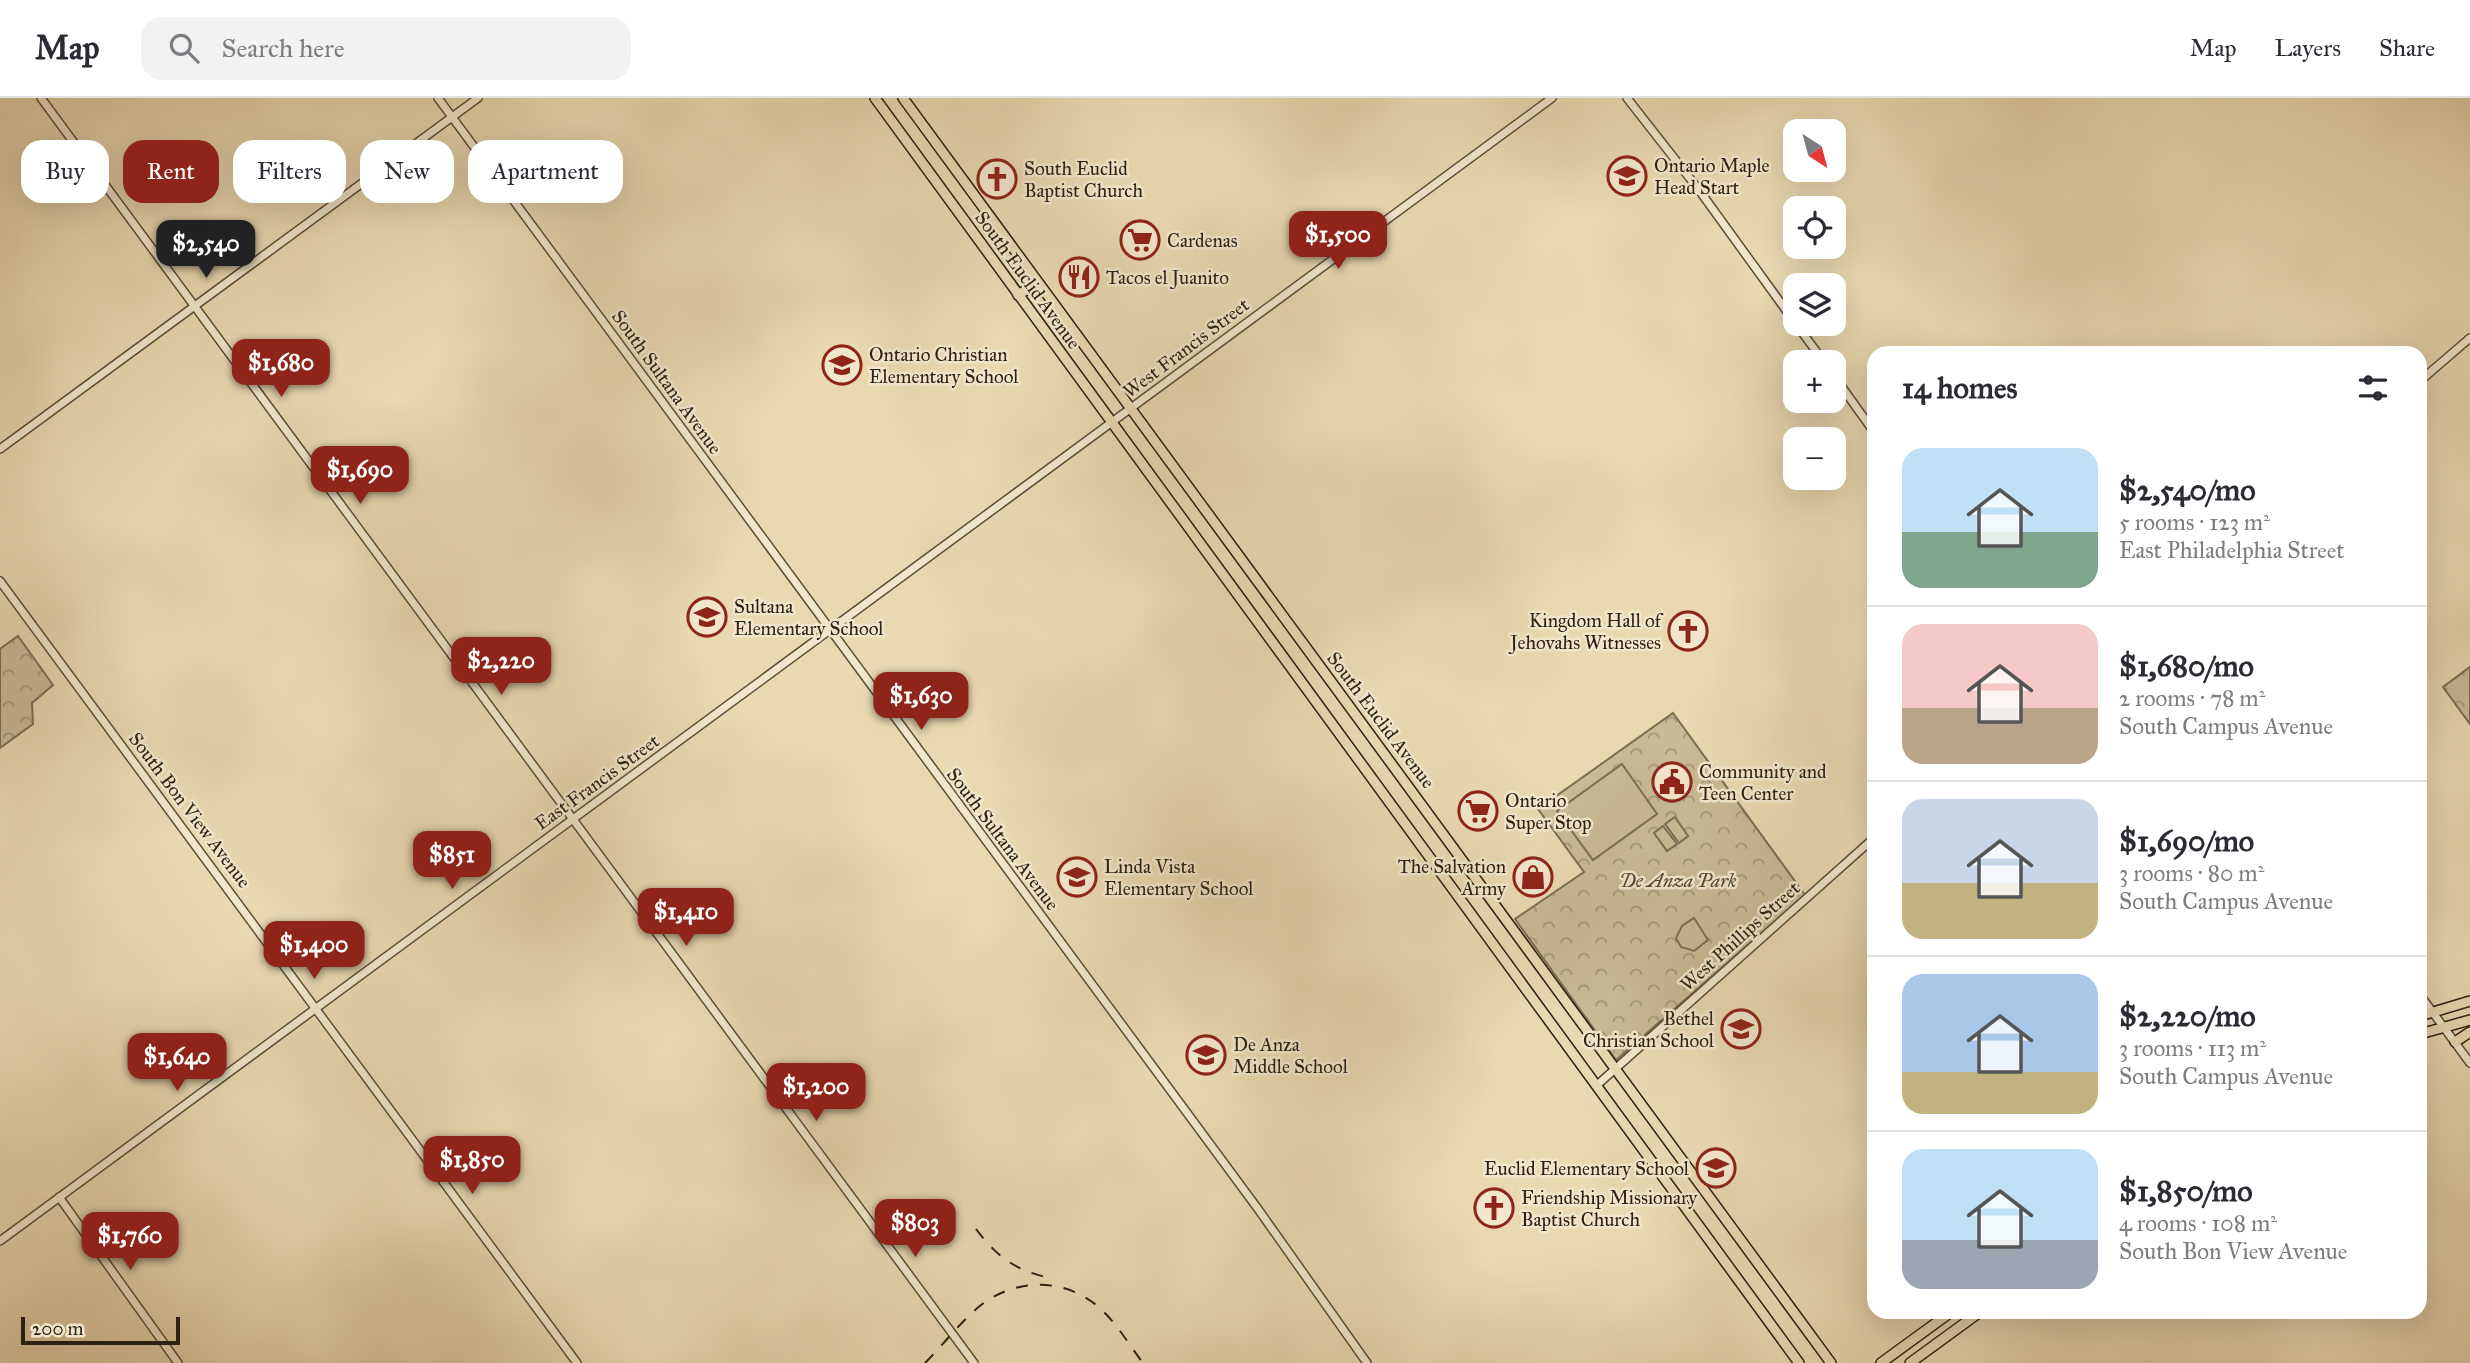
<!DOCTYPE html>
<meta charset="utf-8">
<style>
body{margin:0;font-family:"IM FELL Great Primer",serif;background:#f2f2f3;color:#2b2b33;height:100vh;display:flex;flex-direction:column;font-size:26px;white-space:nowrap}
*{box-sizing:border-box;margin:0}
p{font-size:23px;color:#7c7c81}
.icon{flex:none;width:38px;height:38px;fill:none;stroke:currentColor;stroke-width:2;stroke-linecap:round;stroke-linejoin:round}
.map{position:relative;flex:1;overflow:hidden}
.panel{position:absolute;left:1867px;top:248px;width:560px;height:973px;display:flex;flex-direction:column;background:#fff;border-radius:21px;box-shadow:0 7px 28px #0002}
.panel>*{flex:none}
.guide{position:absolute;left:21px;top:42px;width:665px;height:63px;display:flex;gap:14px}
.needle{width:46px;rotate:144deg}
.fabs{position:absolute;left:1783px;top:21px;display:grid;gap:14px}
.fabs a{display:grid;place-items:center;width:63px;height:63px;border-radius:14px;background:#fff;box-shadow:0 7px 28px #0002;font-size:35px}
.scale{position:absolute;left:21px;bottom:18px;width:159px;box-sizing:border-box;padding-left:7px;border:4px solid #2e2013;border-top:0;font-size:19px;line-height:24px;white-space:nowrap;color:#2e2013;-webkit-text-stroke:5px #f1e6cc;paint-order:stroke}
.price{position:absolute;translate:-50% -60px;padding:0 16px;border-radius:14px;background:#8f2418;color:#fff;font-size:23px;line-height:46px;filter:drop-shadow(0 2px 4px #0008)}
.price::after{content:'';position:absolute;left:50%;top:42px;width:21px;height:16px;margin-left:-10px;background:inherit;clip-path:polygon(0 0,100% 0,50% 100%)}
.price.on{background:#222;color:#fff}
ul{padding:0;list-style:none}
li{display:flex;align-items:center;gap:21px;height:175px;padding:0 35px}
li+li{border-top:2px solid #e1e1e2}
li span{display:grid;place-items:center;flex:none;width:196px;height:140px;border-radius:21px;color:#555}
li>.icon{margin-inline-start:auto}
span .icon{width:84px;height:84px;fill:#fffc;stroke-width:1}
li b{font-size:30px}
h2{display:flex;justify-content:space-between;align-items:center;height:84px;padding:0 35px;font-size:30px}
.chip{padding:0 24px;border-radius:21px;background:#fff;box-shadow:0 7px 28px #0002;font-size:24px;line-height:63px}
.chip.on{background:#8f2418;color:#fff}
header{display:flex;align-items:center;gap:42px;box-sizing:border-box;height:98px;padding:0 35px;background:#fff;border-bottom:2px solid #e1e1e2}
header strong{font-size:33px}
nav{display:flex;gap:38px;margin-inline-start:auto;font-size:24px}
.search{width:490px;height:63px;background:#f2f2f3;display:flex;align-items:center;gap:18px;box-sizing:border-box;padding:0 24px;border-radius:21px;color:#7c7c81;font-size:26px}
.map>svg:first-child{display:block}
.park{fill:url(#park-crowns);stroke:#7c6c54;stroke-width:2}
.pitch{fill:#c9b995;stroke:#7c6c54;stroke-width:2}
.lines{fill:none;stroke-linecap:round;stroke-linejoin:round}
.tertiary-casing{stroke:#5d4e3a;stroke-width:10}
.primary-casing{stroke:#2e2013;stroke-width:12}
.tertiary{stroke:#f1e6cc;stroke-width:7}
.primary{stroke:#e9d8b0;stroke-width:9}
.rail{stroke:#2e2013;stroke-width:2;stroke-dasharray:12 12;stroke-linecap:butt}
.labels{text-anchor:middle;dominant-baseline:central;stroke-width:5;stroke-linejoin:round;paint-order:stroke}
.poi-label{font-size:19px;fill:#2e2013;stroke:#f1e6cc;text-anchor:start}
.street-label{font-size:19px;fill:#2e2013;stroke:#f1e6cc}
.park-label{font-size:19px;font-style:italic;fill:#554634;stroke:#f1e6cc}
</style>
<header>
<strong>Map</strong>
<div class="search"><svg class="icon" aria-label="search" viewBox="0 0 24 24"><circle cx="10" cy="10" r="6"/><path d="M15 15l6 6"/></svg>Search here</div>
<nav><a>Map</a><a>Layers</a><a>Share</a></nav>
</header>
<div class="map">
<svg width="2470" height="1265" viewBox="0 0 2470 1265">
<defs>
<pattern id="park-crowns" width="20" height="18" patternUnits="userSpaceOnUse" patternTransform="scale(1.75)"><rect width="20" height="18" fill="#c9b995"/><path d="M2 6a3 3 0 1 1 6 0M12 15a3 3 0 1 1 6 0" fill="none" stroke="#a49678"/></pattern>
</defs>
<rect width="100%" height="100%" fill="#e9d8b0"/>
<filter id="stains"><feTurbulence type="fractalNoise" baseFrequency=".00286" numOctaves="4"/><feColorMatrix values="0 0 0 0 .2 0 0 0 0 .09 0 0 0 0 .02 0 0 0 .5 -.17"/></filter>
<radialGradient id="worn" r=".72"><stop offset=".6" stop-color="#630" stop-opacity="0"/><stop offset="1" stop-color="#630" stop-opacity=".3"/></radialGradient>
<g class="park">
<path d="M18 538 53 587 32 605 33 626 0 650V551Z"/>
<path d="M2470 569V626L2443 589Z"/>
<path d="M1673 615 1805 797 1616 962 1515 821 1584 774 1538 711Z"/>
</g>
<g class="pitch">
<path d="M1622 666 1657 716 1593 762 1557 713Z"/>
<path d="M1675 719 1688 738 1679 745 1665 726Z"/>
<path d="M1663 728 1677 746 1667 753 1654 735Z"/>
<path d="M1694 820 1708 842 1694 853 1681 849 1676 840 1682 828Z"/>
</g>
<g class="lines">
<g class="tertiary-casing">
<g id="tertiary">
<path d="M41 0 974 1265"/>
<path d="M438 0 1258 1111 1367 1265"/>
<path d="M1627 0 1699 92 1796 226"/>
<path d="M1796 226 1824 264"/>
<path d="M1834 278 1874 334"/>
<path d="M2420 283 2470 240"/>
<path d="M0 351 478 0"/>
<path d="M0 483 577 1265"/>
<path d="M2420 897 2470 965"/>
<path d="M1596 988 1874 740"/>
<path d="M59 1099 178 1265"/>
<path d="M0 1143 1552 0"/>
</g>
</g>
<g class="primary-casing">
<g id="primary">
<path d="M875 0 1799 1265"/>
<path d="M903 0 1831 1265"/>
<path d="M1018 197 1037 185"/>
<path d="M2420 918 2470 903"/>
<path d="M2420 936 2470 922"/>
<path d="M2455 944 2470 934"/>
<path d="M1881 1265 1951 1214"/>
<path d="M1910 1265 1980 1214"/>
</g>
</g>
<use href="#tertiary" class="tertiary"/>
<use href="#primary" class="primary"/>
<g class="rail">
<path d="M976 1131C996 1158 1016 1173 1050 1180"/>
<path d="M925 1265C944 1246 960 1224 981 1207 1019 1178 1070 1180 1104 1214 1119 1229 1130 1248 1143 1265"/>
</g>
</g>
<defs>
<g id="school-ring" transform="scale(2.0125)"><circle r="9.5" fill="#f1e6cc" stroke="#8f2418" stroke-width="1.5"/><path d="M0-5L7-2L0 1L-7-2ZM-4 1L0 2.5L4 1V4Q0 6-4 4Z" fill="#8f2418"/></g>
<g id="church-ring" transform="scale(2.0125)"><circle r="9.5" fill="#f1e6cc" stroke="#8f2418" stroke-width="1.5"/><path d="M-1.2-6h2.4v3.5h3.3v2.4h-3.3V6h-2.4V-.1h-3.3v-2.4h3.3Z" fill="#8f2418"/></g>
<g id="supermarket-ring" transform="scale(2.0125)"><circle r="9.5" fill="#f1e6cc" stroke="#8f2418" stroke-width="1.5"/><path d="M-6-5.5h2.5l.6 2H6L4.5 2H-2.5L-4.4-4H-6ZM-1.5 3.2a1.3 1.3 0 1 0 .1 0ZM3 3.2a1.3 1.3 0 1 0 .1 0Z" fill="#8f2418"/></g>
<g id="restaurant-ring" transform="scale(2.0125)"><circle r="9.5" fill="#f1e6cc" stroke="#8f2418" stroke-width="1.5"/><path d="M-5-6h1v4h1v-4h1v4h1v-4h1v5L-1.5 .5V6h-2V.5L-5-1ZM5-6V6H3V1.5H1.5Q1.5-4 5-6Z" fill="#8f2418"/></g>
<g id="civic-ring" transform="scale(2.0125)"><circle r="9.5" fill="#f1e6cc" stroke="#8f2418" stroke-width="1.5"/><path d="M-.6-6.5H3V-4.5H.6V-3L4-1V1h2V6H-6V1h2V-1L-.6-3ZM-1.2 2.5V6h2.4V2.5Z" fill="#8f2418"/></g>
<g id="shop-ring" transform="scale(2.0125)"><circle r="9.5" fill="#f1e6cc" stroke="#8f2418" stroke-width="1.5"/><path d="M-5-2.5h2.3a2.7 3.5 0 0 1 5.4 0H5L5.5 6h-11ZM-1.5-2.5h3a1.5 2.3 0 0 0-3 0Z" fill="#8f2418"/></g>
</defs>
<g fill-rule="evenodd">
<use href="#school-ring" x="1627" y="78"/>
<use href="#church-ring" x="997" y="81"/>
<use href="#supermarket-ring" x="1140" y="142"/>
<use href="#restaurant-ring" x="1079" y="179"/>
<use href="#school-ring" x="842" y="267"/>
<use href="#school-ring" x="707" y="519"/>
<use href="#church-ring" x="1688" y="533"/>
<use href="#civic-ring" x="1672" y="684"/>
<use href="#supermarket-ring" x="1478" y="713"/>
<use href="#school-ring" x="1077" y="779"/>
<use href="#shop-ring" x="1533" y="779"/>
<use href="#school-ring" x="1741" y="931"/>
<use href="#school-ring" x="1206" y="957"/>
<use href="#school-ring" x="1716" y="1070"/>
<use href="#church-ring" x="1494" y="1110"/>
</g>
<g class="labels">
<g class="poi-label">
<text x="1654" y="67">Ontario Maple<tspan x="1654" dy="22">Head Start</tspan></text>
<text x="1024" y="70">South Euclid<tspan x="1024" dy="22">Baptist Church</tspan></text>
<text x="1167" y="142">Cardenas</text>
<text x="1106" y="179">Tacos el Juanito</text>
<text x="869" y="256">Ontario Christian<tspan x="869" dy="22">Elementary School</tspan></text>
<text x="734" y="508">Sultana<tspan x="734" dy="22">Elementary School</tspan></text>
<text x="1661" y="522" text-anchor="end">Kingdom Hall of<tspan x="1661" dy="22">Jehovahs Witnesses</tspan></text>
<text x="1699" y="673">Community and<tspan x="1699" dy="22">Teen Center</tspan></text>
<text x="1505" y="702">Ontario<tspan x="1505" dy="22">Super Stop</tspan></text>
<text x="1104" y="768">Linda Vista<tspan x="1104" dy="22">Elementary School</tspan></text>
<text x="1506" y="768" text-anchor="end">The Salvation<tspan x="1506" dy="22">Army</tspan></text>
<text x="1714" y="920" text-anchor="end">Bethel<tspan x="1714" dy="22">Christian School</tspan></text>
<text x="1233" y="946">De Anza<tspan x="1233" dy="22">Middle School</tspan></text>
<text x="1689" y="1070" text-anchor="end">Euclid Elementary School</text>
<text x="1521" y="1099">Friendship Missionary<tspan x="1521" dy="22">Baptist Church</tspan></text>
</g>
<g class="street-label">
<text transform="translate(1028 182) rotate(54)">South Euclid Avenue</text>
<text transform="translate(1186 250) rotate(-37)">West Francis Street</text>
<text transform="translate(667 284) rotate(54)">South Sultana Avenue</text>
<text transform="translate(1381 622) rotate(53)">South Euclid Avenue</text>
<text transform="translate(597 684) rotate(-36)">East Francis Street</text>
<text transform="translate(190 712) rotate(53)">South Bon View Avenue</text>
<text transform="translate(1003 741) rotate(53)">South Sultana Avenue</text>
<text transform="translate(1740 838) rotate(-42)">West Phillips Street</text>
</g>
<g class="park-label">
<text x="1678" y="782">De Anza Park</text>
</g>
</g>
<rect width="100%" height="100%" filter="url(#stains)"/>
<rect width="100%" height="100%" fill="url(#worn)"/>
</svg>
<div class="fabs">
<a><svg class="needle" viewBox="-14 -14 28 28"><path d="M0-13l5 13h-10z" fill="#e53935"/><path d="M0 13l5-13h-10z" fill="#7c7c81"/></svg></a>
<a><svg class="icon" aria-label="locate" viewBox="0 0 24 24"><circle cx="12" cy="12" r="6"/><path d="M12 2v4M12 18v4M2 12h4M18 12h4"/></svg></a>
<a><svg class="icon" aria-label="layers" viewBox="0 0 24 24"><path d="M12 4l9 5-9 5-9-5zM3 14l9 5 9-5"/></svg></a>
<a>+</a>
<a>−</a>
</div>
<div class="scale">200 m</div>
<b class="price" style="left:1338px;top:173px">$1,500</b>
<b class="price on" style="left:206px;top:182px">$2,540</b>
<b class="price" style="left:281px;top:301px">$1,680</b>
<b class="price" style="left:360px;top:408px">$1,690</b>
<b class="price" style="left:501px;top:599px">$2,220</b>
<b class="price" style="left:921px;top:634px">$1,630</b>
<b class="price" style="left:452px;top:793px">$851</b>
<b class="price" style="left:686px;top:850px">$1,410</b>
<b class="price" style="left:314px;top:883px">$1,400</b>
<b class="price" style="left:177px;top:995px">$1,640</b>
<b class="price" style="left:816px;top:1025px">$1,200</b>
<b class="price" style="left:472px;top:1098px">$1,850</b>
<b class="price" style="left:915px;top:1161px">$803</b>
<b class="price" style="left:130px;top:1174px">$1,760</b>
<div class="guide">
<a class="chip">Buy</a>
<a class="chip on">Rent</a>
<a class="chip">Filters</a>
<a class="chip">New</a>
<a class="chip">Apartment</a>
</div>
<section class="panel">
<h2>14 homes<svg class="icon" aria-label="filters" viewBox="0 0 24 24"><path d="M4 7h16M4 17h16"/><circle cx="9" cy="7" r="2"/><circle cx="15" cy="17" r="2"/></svg></h2>
<ul>
<li><span style="background:linear-gradient(#bfe0f5 60%,#7fa58c 0)"><svg class="icon" aria-label="home" viewBox="0 0 24 24"><path d="M3 11l9-7 9 7M6 9v11h12V9"/></svg></span><div><b>$2,540/mo</b><p>5 rooms · 123 m²</p><p>East Philadelphia Street</p></div></li>
<li><span style="background:linear-gradient(#f6c9c9 60%,#b9a48a 0)"><svg class="icon" aria-label="home" viewBox="0 0 24 24"><path d="M3 11l9-7 9 7M6 9v11h12V9"/></svg></span><div><b>$1,680/mo</b><p>2 rooms · 78 m²</p><p>South Campus Avenue</p></div></li>
<li><span style="background:linear-gradient(#c9d6e8 60%,#c2b280 0)"><svg class="icon" aria-label="home" viewBox="0 0 24 24"><path d="M3 11l9-7 9 7M6 9v11h12V9"/></svg></span><div><b>$1,690/mo</b><p>3 rooms · 80 m²</p><p>South Campus Avenue</p></div></li>
<li><span style="background:linear-gradient(#a9c7e8 70%,#c2b280 0)"><svg class="icon" aria-label="home" viewBox="0 0 24 24"><path d="M3 11l9-7 9 7M6 9v11h12V9"/></svg></span><div><b>$2,220/mo</b><p>3 rooms · 113 m²</p><p>South Campus Avenue</p></div></li>
<li><span style="background:linear-gradient(#bfe0f5 65%,#9aa5b1 0)"><svg class="icon" aria-label="home" viewBox="0 0 24 24"><path d="M3 11l9-7 9 7M6 9v11h12V9"/></svg></span><div><b>$1,850/mo</b><p>4 rooms · 108 m²</p><p>South Bon View Avenue</p></div></li>
</ul>
</section>
</div>
